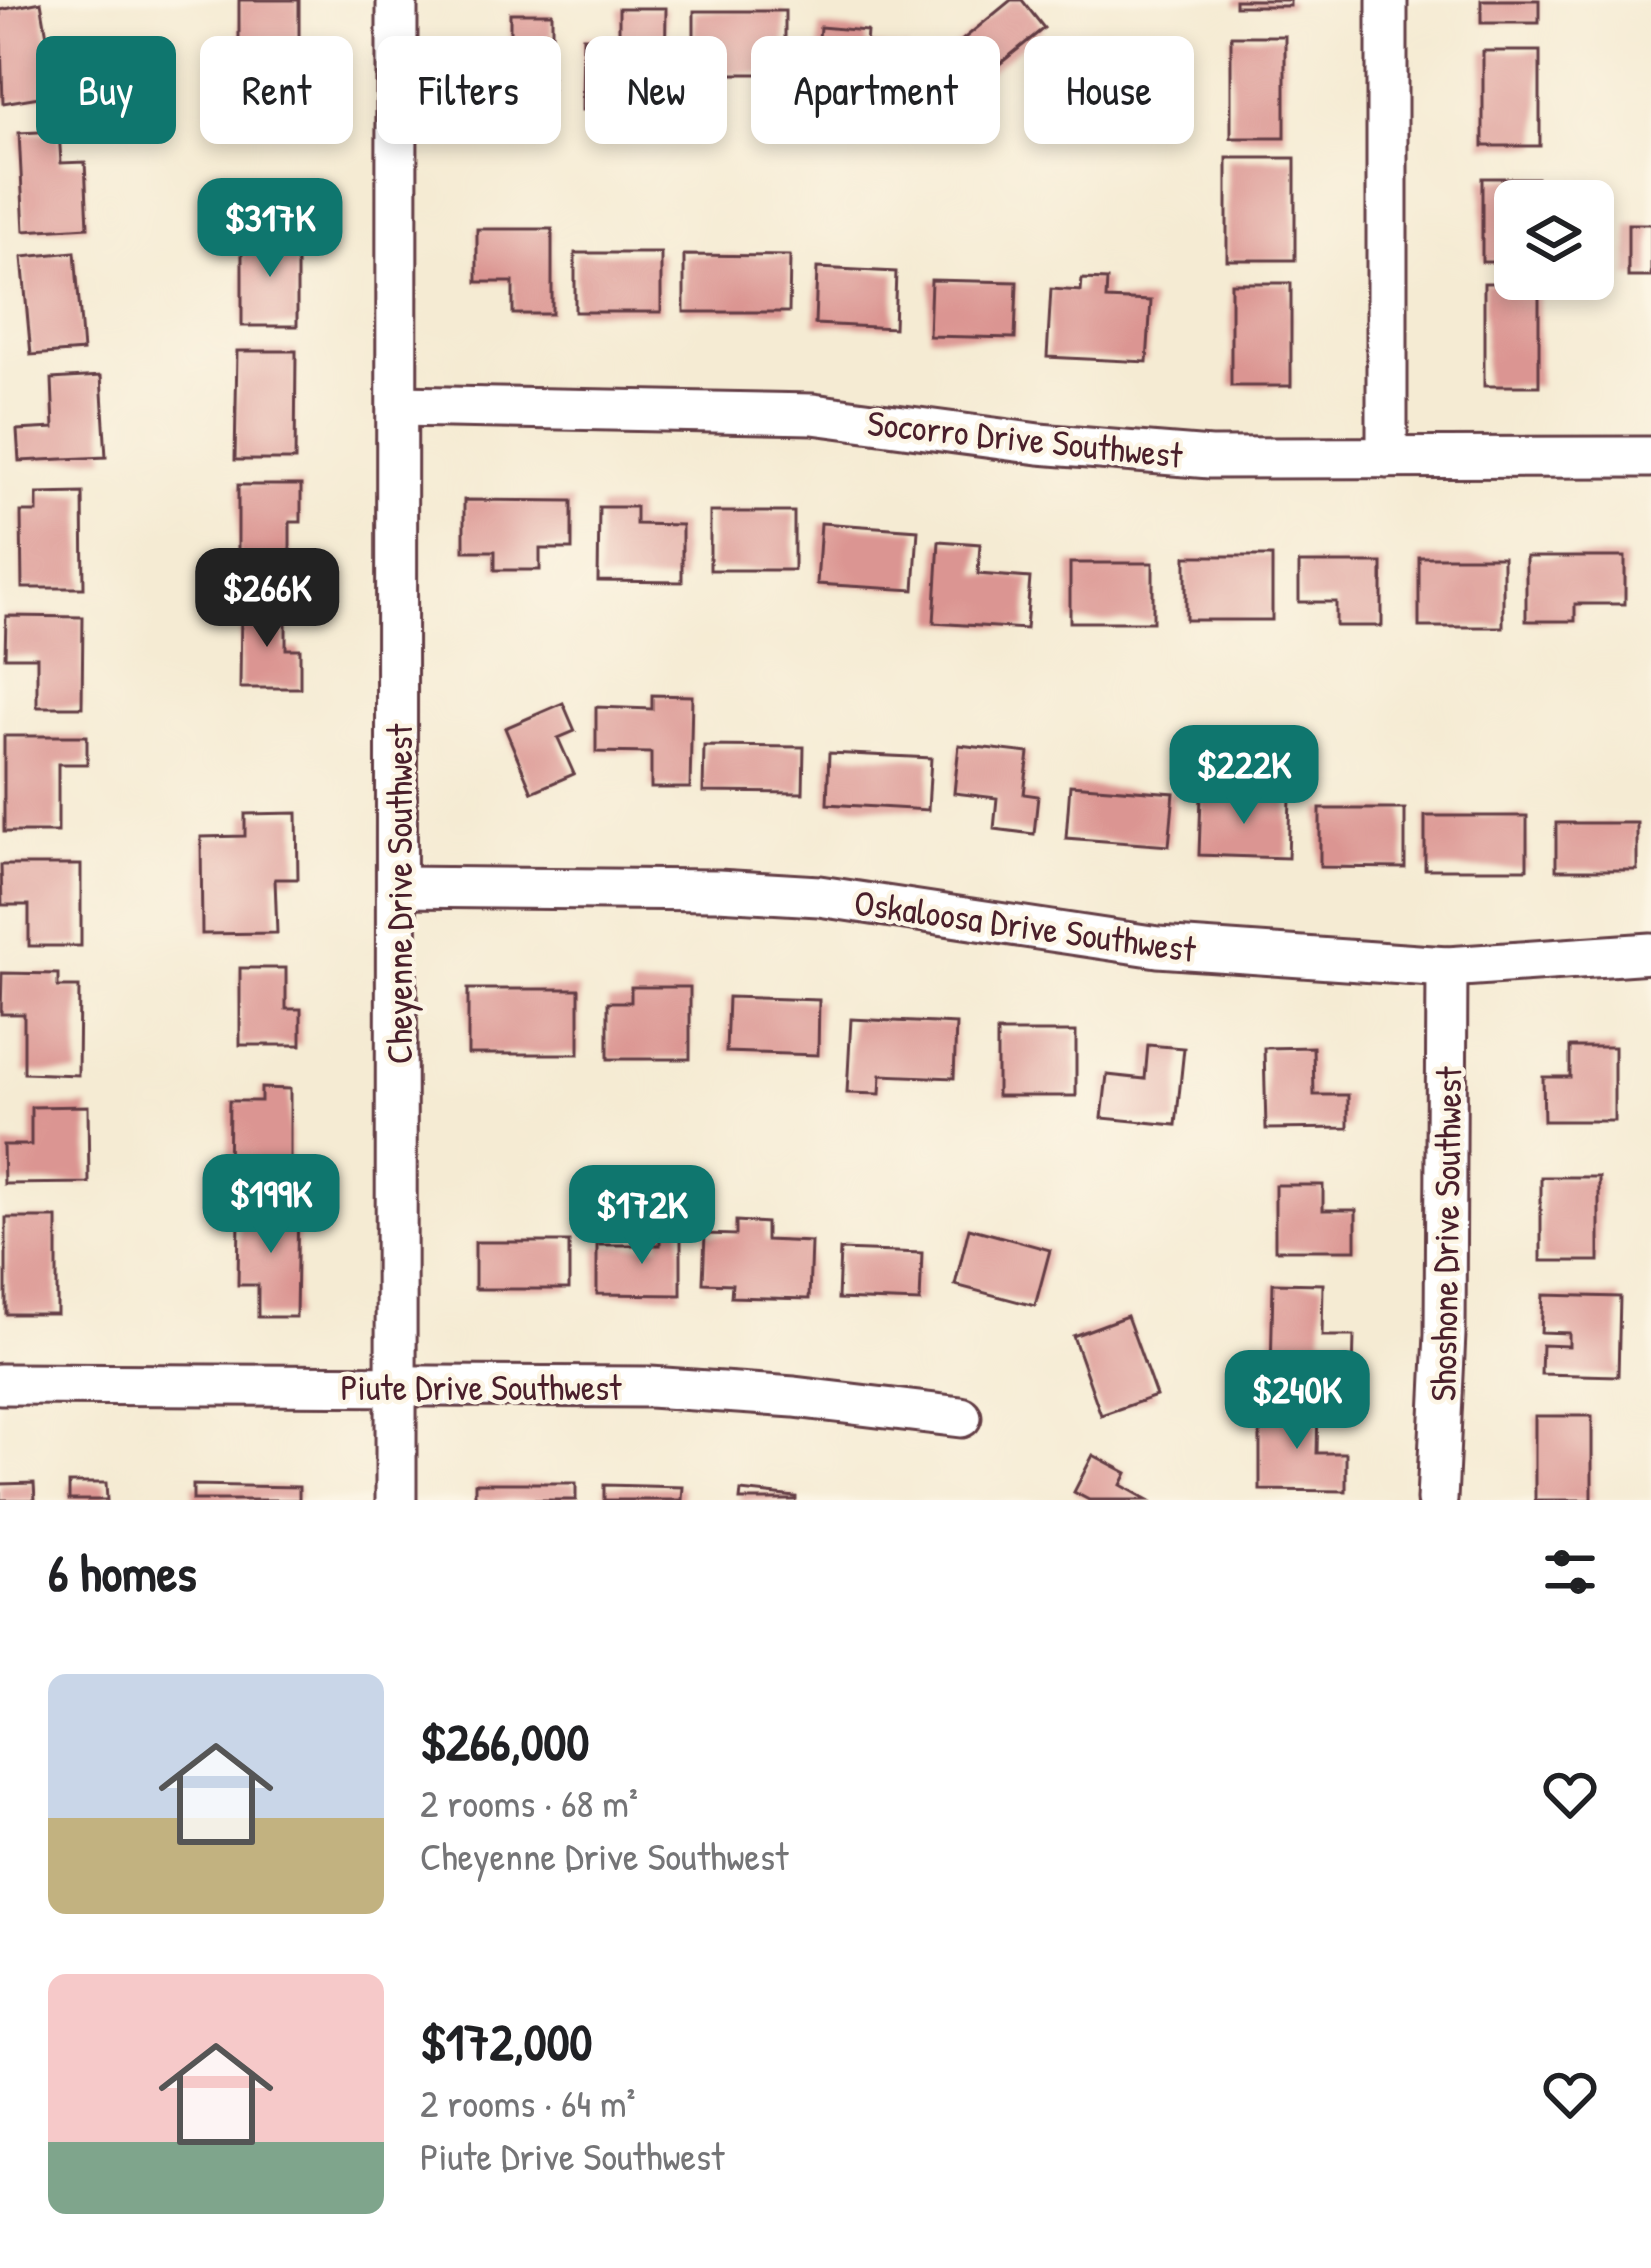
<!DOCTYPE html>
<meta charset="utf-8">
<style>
body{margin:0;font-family:"Patrick Hand",sans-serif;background:#f2f2f2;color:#202124;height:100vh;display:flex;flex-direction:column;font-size:45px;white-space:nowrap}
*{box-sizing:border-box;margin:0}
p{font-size:39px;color:#757577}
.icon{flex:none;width:66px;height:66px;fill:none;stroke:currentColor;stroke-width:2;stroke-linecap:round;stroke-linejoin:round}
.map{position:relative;height:1500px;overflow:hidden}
.drawer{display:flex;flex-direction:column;background:#fff;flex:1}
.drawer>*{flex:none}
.banner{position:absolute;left:36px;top:36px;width:1581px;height:108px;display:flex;gap:24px}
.buttons{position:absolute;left:1494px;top:180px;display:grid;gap:24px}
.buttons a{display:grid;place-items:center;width:120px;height:120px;border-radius:18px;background:#fff;box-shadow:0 6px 18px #0003;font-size:60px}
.price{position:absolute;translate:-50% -102px;padding:0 27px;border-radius:24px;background:#0f766e;color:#fff;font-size:39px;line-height:78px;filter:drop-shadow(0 3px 6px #0008)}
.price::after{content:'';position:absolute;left:50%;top:72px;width:36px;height:27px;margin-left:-18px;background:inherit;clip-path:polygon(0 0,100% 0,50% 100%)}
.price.active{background:#222;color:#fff}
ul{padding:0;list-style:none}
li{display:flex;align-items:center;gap:36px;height:300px;padding:0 48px}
li span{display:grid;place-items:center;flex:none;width:336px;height:240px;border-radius:18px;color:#555}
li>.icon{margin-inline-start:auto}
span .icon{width:144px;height:144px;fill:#fffc;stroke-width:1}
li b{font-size:51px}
h2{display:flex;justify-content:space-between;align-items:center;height:144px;padding:0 48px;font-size:51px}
.pill{padding:0 42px;border-radius:18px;background:#fff;box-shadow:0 6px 18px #0003;font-size:42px;line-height:108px}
.pill.active{background:#0f766e;color:#fff}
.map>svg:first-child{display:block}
.building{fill:#db9592}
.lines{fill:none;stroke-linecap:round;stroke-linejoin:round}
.minor-casing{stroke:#643e44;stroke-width:45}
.minor{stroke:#fff;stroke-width:39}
.labels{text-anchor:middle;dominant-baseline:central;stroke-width:9;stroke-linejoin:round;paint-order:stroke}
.street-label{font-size:36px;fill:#4a1f2b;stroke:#fcf5e5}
</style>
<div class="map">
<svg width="1651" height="1500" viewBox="0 0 1651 1500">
<rect width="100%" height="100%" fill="#fcf5e5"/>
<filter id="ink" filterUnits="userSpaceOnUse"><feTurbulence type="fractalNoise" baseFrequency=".00833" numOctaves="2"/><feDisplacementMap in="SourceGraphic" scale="24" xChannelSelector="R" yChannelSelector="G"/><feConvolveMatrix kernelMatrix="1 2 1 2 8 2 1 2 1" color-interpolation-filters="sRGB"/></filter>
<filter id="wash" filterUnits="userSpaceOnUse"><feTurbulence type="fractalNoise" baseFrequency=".004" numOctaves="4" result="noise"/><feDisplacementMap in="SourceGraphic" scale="48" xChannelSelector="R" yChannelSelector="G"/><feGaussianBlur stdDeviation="2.7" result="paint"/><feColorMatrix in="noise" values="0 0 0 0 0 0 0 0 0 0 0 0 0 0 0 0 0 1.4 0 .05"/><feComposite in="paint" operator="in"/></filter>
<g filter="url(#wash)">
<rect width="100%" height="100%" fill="#f5ebd3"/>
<g id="blocks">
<g class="building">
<path d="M239 0H299V52H288V85H239Z"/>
<path d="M1011 0H1022L1044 28 959 97 933 64Z"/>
<rect x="1235" y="0" width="55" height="6"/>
<rect x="1481" y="0" width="58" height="23"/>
<path d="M41 2 57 94 3 103 0 10Z"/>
<path d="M619 8H666L665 87H620V110H582L583 37H619Z"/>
<rect x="694" y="11" width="91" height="63"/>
<path d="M510 13H552V92H466V52H510Z"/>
<path d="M820 27 867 31 866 45 908 49 903 102 814 94Z"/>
<rect x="1231" y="36" width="54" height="102"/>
<rect x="1483" y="51" width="57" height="95"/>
<path d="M59 131 61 163 85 162 88 227 24 231 19 133Z"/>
<rect x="1227" y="158" width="68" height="102"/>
<path d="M1482 178H1537V201H1515V262H1482Z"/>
<rect x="1628" y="224" width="23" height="53"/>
<path d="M477 229H552V314H513V282H477Z"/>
<rect x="242" y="235" width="55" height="91"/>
<path d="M75 252 83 351 31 355 22 257Z"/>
<rect x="575" y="253" width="86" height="59"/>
<path d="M684 255 790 256 789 312H684Z"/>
<path d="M817 268 896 272 894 328 815 324Z"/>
<path d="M1082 279 1107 280 1106 299 1151 301 1147 362 1047 357 1051 289 1081 291Z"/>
<path d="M931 280 1017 282 1015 338 929 336Z"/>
<rect x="1231" y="283" width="60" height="103"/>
<rect x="1484" y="283" width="55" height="103"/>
<path d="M237 351H296L295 460H235Z"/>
<path d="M101 376 106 457 19 461 17 430 54 428 52 379Z"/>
<path d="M238 485H301V522H290V573H238Z"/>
<path d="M83 493 84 588H22L21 512H37V494Z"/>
<path d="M464 500 572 501V549H540V570H495V551H464Z"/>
<path d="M599 507H636V524L682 525V582L598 581Z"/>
<rect x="710" y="512" width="84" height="58"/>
<path d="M821 523 918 530 914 590 817 584Z"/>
<path d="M939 541 980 544 978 574 1030 578 1026 629 934 623Z"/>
<rect x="1186" y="556" width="86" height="64"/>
<rect x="1419" y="557" width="84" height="70"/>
<path d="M1526 557H1625V604H1575V621H1526Z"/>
<rect x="1070" y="563" width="83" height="59"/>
<path d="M1299 563H1382V626H1336V602H1299Z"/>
<path d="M241 607H286V649H300V688H240Z"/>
<path d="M6 616 83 617 82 707H37V657H5Z"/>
<path d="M652 695 692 696 690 788H651V753L596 752V707L652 709Z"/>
<path d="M563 703 575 731 558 738 574 774 532 792 505 728Z"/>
<path d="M4 736H87V764H58V832H4Z"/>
<path d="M959 745 1029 753 1024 794 1038 796 1034 834 994 829 997 798 954 793Z"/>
<path d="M704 746 804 747 803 793 703 792Z"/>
<path d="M829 753 931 758 928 810 827 804Z"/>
<path d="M1070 785 1174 793 1169 846 1066 838Z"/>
<path d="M1201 795 1290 798 1288 858 1199 855Z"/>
<path d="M1320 809H1405V868L1320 867Z"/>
<path d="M297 813 298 879H275L277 933 202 934 201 837 245 836V814Z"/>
<rect x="1425" y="816" width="102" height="53"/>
<rect x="1556" y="823" width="81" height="47"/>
<path d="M1 865H81V946H29V905H2Z"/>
<path d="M240 968H286V1009H301V1045H240Z"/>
<path d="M2 973 58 974V987H79L78 1075 24 1073V1014H1Z"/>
<path d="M631 987H690V1059H608V1002H631Z"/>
<rect x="468" y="989" width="111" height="65"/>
<path d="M728 997 819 1000 818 1055 726 1052Z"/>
<path d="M851 1019 956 1024 954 1078 881 1075 880 1094 847 1093Z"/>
<rect x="997" y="1032" width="79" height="64"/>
<path d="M1148 1045 1184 1048 1176 1125 1102 1118 1107 1075 1145 1079Z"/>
<path d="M1313 1047 1314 1095H1348V1128L1266 1129 1264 1048Z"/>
<path d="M1570 1047H1614V1121H1544L1543 1077H1570Z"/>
<path d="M261 1088 290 1089V1187L228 1186 229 1101H261Z"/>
<path d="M88 1106 89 1183 4 1184 3 1145H31V1107Z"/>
<rect x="1541" y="1177" width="58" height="84"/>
<path d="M1275 1185H1323V1210H1356V1250H1275Z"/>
<path d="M256 1199 298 1200 296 1317H258V1285H238L239 1218H256Z"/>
<rect x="6" y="1218" width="51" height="96"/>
<path d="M736 1221 766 1223V1240L811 1242 809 1299 731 1297 732 1284 703 1283 705 1234 736 1235Z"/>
<path d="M660 1225H681V1295L597 1294V1245H660Z"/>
<path d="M969 1228 1050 1250 1035 1306 955 1285Z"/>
<rect x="475" y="1242" width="94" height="47"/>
<path d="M840 1250 922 1253 920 1302 838 1299Z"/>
<path d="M1273 1283 1323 1284 1322 1336H1354L1353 1376 1271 1374Z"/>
<path d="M1543 1295 1620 1297 1618 1376 1541 1374 1542 1345 1569 1346V1333L1541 1332Z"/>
<path d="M1127 1316 1156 1396 1101 1415 1073 1336Z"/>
<path d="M1260 1406H1318L1317 1453H1346V1491L1260 1490Z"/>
<rect x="1535" y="1416" width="57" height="84"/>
<path d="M1093 1455 1127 1473 1121 1485 1148 1500H1089L1074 1492Z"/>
<path d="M34 1483 35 1500H0V1484Z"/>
<path d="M69 1483H106L107 1500H69Z"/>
<rect x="475" y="1483" width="101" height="17"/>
<path d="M193 1485 299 1487V1500H193Z"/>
<path d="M604 1485 683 1487 682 1500H604Z"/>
<path d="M741 1491 796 1497V1500H740Z"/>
</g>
</g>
</g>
<g filter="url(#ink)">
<use href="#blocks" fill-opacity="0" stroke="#643e44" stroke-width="3"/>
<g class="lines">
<g class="minor-casing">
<g id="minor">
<path d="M1387 0V458"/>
<path d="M399 406 813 414 1039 444 1210 458 1651 457"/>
<path d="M398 887 718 890 819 896 1158 947 1447 967 1651 953"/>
<path d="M0 1384 650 1387 794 1397 961 1417"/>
<path d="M396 1500 397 0"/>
<path d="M1437 1500 1445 1334 1447 967"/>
</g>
</g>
<use href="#minor" class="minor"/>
</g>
</g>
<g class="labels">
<g class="street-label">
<text transform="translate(1025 438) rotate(6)">Socorro Drive Southwest</text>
<text transform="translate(398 894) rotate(-90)">Cheyenne Drive Southwest</text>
<text transform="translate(1025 925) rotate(8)">Oskaloosa Drive Southwest</text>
<text transform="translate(1445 1234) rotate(-89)">Shoshone Drive Southwest</text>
<text x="481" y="1386">Piute Drive Southwest</text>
</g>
</g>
</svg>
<div class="buttons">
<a><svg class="icon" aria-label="layers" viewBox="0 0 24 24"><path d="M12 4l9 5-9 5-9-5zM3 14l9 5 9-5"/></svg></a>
</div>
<b class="price" style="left:270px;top:280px">$317K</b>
<b class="price active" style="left:267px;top:650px">$266K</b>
<b class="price" style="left:1244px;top:827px">$222K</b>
<b class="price" style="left:271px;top:1256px">$199K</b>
<b class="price" style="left:642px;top:1267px">$172K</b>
<b class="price" style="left:1297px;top:1452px">$240K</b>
<div class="banner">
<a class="pill active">Buy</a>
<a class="pill">Rent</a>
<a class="pill">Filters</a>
<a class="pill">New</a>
<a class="pill">Apartment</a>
<a class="pill">House</a>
</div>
</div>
<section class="drawer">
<h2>6 homes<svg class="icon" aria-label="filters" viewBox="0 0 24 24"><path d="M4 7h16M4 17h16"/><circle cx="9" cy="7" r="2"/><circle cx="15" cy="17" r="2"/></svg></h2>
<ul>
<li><span style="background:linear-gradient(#c9d6e8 60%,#c2b280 0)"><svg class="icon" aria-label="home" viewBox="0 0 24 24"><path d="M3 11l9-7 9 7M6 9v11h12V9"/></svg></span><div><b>$266,000</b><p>2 rooms · 68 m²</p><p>Cheyenne Drive Southwest</p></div><svg class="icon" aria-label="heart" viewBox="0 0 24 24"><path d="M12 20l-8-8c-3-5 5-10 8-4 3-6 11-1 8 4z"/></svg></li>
<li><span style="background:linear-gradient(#f6c9c9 70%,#7fa58c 0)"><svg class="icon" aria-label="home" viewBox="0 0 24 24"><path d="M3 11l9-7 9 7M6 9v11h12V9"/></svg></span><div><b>$172,000</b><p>2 rooms · 64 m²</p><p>Piute Drive Southwest</p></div><svg class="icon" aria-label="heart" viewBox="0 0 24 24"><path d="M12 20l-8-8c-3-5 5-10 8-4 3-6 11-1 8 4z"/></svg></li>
</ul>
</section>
